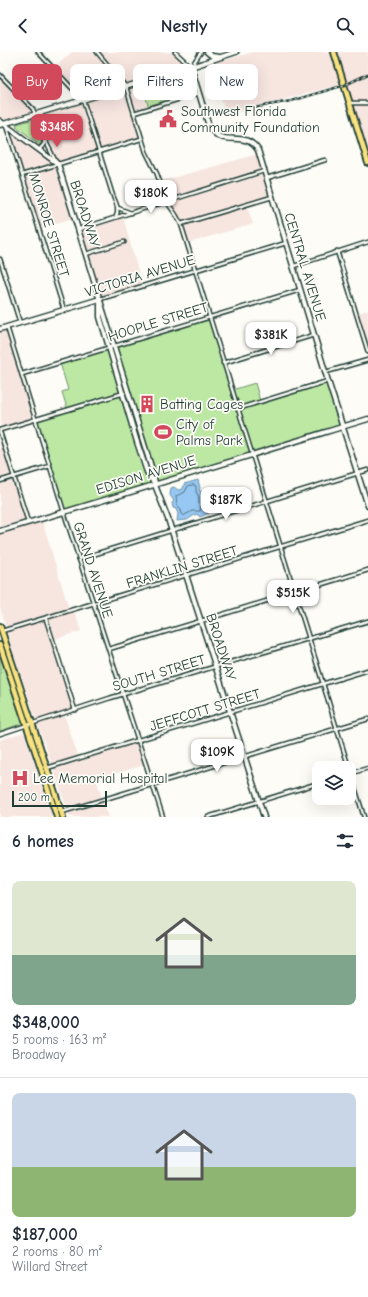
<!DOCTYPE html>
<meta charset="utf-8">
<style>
body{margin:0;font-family:"Comic Neue",sans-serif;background:#f2f2f3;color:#1f2937;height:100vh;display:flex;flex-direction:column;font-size:15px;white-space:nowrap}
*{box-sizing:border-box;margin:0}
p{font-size:13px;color:#747a83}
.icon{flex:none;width:22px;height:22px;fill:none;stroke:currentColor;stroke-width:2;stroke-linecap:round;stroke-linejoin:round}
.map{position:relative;height:765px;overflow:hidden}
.panel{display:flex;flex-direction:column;background:#fff;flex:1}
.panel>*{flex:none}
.guide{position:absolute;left:12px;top:12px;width:344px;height:36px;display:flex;gap:8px}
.fabs{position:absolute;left:312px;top:709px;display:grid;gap:8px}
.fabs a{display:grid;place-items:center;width:44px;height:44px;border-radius:8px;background:#fff;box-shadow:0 4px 16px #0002;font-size:20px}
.scale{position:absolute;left:12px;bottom:10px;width:95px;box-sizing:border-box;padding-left:4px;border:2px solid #1f3d34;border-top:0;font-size:11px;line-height:14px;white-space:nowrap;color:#1f3d34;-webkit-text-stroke:3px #fdfcf7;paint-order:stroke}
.price{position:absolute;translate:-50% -34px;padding:0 9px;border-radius:8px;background:#fff;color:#222;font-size:13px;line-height:26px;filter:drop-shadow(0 1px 2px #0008)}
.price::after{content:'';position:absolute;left:50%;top:24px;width:12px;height:9px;margin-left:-6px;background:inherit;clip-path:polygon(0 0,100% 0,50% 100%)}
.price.current{background:#d1495b;color:#fff}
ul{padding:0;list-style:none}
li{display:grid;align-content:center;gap:8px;height:212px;padding:0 12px}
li+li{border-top:1px solid #e0e1e3}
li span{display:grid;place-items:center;height:124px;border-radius:8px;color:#555}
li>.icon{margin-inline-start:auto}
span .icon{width:72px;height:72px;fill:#fffc;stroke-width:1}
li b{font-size:17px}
h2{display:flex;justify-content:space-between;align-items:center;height:48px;padding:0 12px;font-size:17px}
.tag{padding:0 14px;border-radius:8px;background:#fff;box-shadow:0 4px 16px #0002;font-size:14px;line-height:36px}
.tag.current{background:#d1495b;color:#fff}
header{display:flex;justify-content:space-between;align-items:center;height:52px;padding:0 12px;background:#fff;font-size:18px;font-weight:800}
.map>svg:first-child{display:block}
.built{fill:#f7e5e0}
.green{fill:#bde8a4;stroke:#6e926c}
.water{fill:#97c7f3;stroke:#6790a7}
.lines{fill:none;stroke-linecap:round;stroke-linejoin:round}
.shore{stroke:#4f7480;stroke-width:1}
.street-casing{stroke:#1f3d34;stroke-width:5.5}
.secondary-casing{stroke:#1f3d34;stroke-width:7}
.primary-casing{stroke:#1f3d34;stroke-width:8}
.street{stroke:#fdfcf7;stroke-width:2.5}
.secondary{stroke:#fdfcf7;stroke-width:4}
.primary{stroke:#f8e281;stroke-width:4.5}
.rail-casing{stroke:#1f3d34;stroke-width:2.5}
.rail{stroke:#fdfcf7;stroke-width:1;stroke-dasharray:3;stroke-linecap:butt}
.labels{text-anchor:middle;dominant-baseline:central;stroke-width:3.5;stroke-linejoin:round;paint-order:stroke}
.poi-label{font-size:14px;fill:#1f3d34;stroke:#fdfcf7;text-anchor:start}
.street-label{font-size:14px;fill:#1f3d34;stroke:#fdfcf7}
</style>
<header><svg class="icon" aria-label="back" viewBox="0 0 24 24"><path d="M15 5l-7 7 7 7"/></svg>Nestly<svg class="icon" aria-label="search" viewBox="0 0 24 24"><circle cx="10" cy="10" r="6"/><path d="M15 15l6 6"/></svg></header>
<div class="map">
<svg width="368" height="765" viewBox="0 0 368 765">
<rect width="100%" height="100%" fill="#fdfcf7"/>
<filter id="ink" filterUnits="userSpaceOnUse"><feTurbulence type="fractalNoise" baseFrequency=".025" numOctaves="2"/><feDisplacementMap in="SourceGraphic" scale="8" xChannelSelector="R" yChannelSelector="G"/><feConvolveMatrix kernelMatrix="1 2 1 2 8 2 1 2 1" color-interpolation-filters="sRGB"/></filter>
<g filter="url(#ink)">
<g class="built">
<path d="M72 0H95L123 34 84 46 55 15Z"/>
<path d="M100 0H172L187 15 127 33Z"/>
<path d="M253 0H333L342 32 226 63 211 11 221 8 223 9Z"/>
<path d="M336 0H368V49H351Z"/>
<path d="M0 25 32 58 33 61 5 70 0 67Z"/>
<path d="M140 33 147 55 135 59 128 36Z"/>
<path d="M125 37 139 86 101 98 85 49Z"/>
<path d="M82 50 98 99 58 110 46 86 38 64Z"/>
<path d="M352 52 368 53V105Z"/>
<path d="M9 78 54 111 23 121Z"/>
<path d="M258 102 263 118 168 148 162 129Z"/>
<path d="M57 114 73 166 40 176 24 124Z"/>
<path d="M264 122 270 143 183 170 170 151Z"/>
<path d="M247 154 253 172 188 191 184 173Z"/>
<path d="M123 165 142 233 101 245 81 178Z"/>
<path d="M368 258V294L358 261Z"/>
<path d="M6 278 34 367 1 376 0 279Z"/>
<path d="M0 386 12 423 0 427Z"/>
<path d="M13 427 26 469 0 477V431Z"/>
<path d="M42 468 69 557 74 558 81 579 55 587 76 659 64 662 79 707 137 691 145 713 96 727 108 765H70L14 603 0 555V481Z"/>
<path d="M24 680 52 765H0V688Z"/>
</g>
<g class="green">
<path d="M191 15 198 41 149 56 141 31Z"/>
<path d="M34 67 42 90 40 93 16 74 17 72Z"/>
<path d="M208 266 250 402 156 432 115 294Z"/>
<path d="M108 297 146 419 154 433 64 458 37 368 68 359 62 340 68 338 60 311Z"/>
<path d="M327 330 342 375 252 402 238 357Z"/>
<path d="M255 331 260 349 237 356 232 338Z"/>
<path d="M0 601 22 668 21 672 0 679Z"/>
</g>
<path class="water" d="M198 428 200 436 199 438 203 441 205 449 203 451 209 459V461L200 465 198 463 196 462 187 468 177 469 178 462 176 457 173 456 172 451 174 449 170 443 171 436 174 435 178 438 183 437 184 432Z"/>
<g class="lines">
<path class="shore" d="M194 433 196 434V440L199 445V452L201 457 200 459H192L183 464 180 456 177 453 176 444 185 440 188 434Z"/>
<g class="street-casing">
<g id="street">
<path d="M38 0 83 48 112 141C115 150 120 156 116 165"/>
<path d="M97 0 126 35 146 100 157 122 167 150 176 163 181 172 349 716"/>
<path d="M175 0 191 15 201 0"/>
<path d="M0 23 33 57 44 86 56 110"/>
<path d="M350 51H368"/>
<path d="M134 61 199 41"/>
<path d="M6 74 13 94 64 258"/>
<path d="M39 98 44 92V87"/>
<path d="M22 123 141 87"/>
<path d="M267 126 325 108"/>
<path d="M118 156 131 161"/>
<path d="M181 172 272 145"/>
<path d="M79 177 264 119"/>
<path d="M337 199 368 300"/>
<path d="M86 202 124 190"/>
<path d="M0 207 20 271"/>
<path d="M294 214 368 190"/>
<path d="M100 247 286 191"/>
<path d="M7 275 67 470 163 765"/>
<path d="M223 311 314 283"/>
<path d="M326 320 368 308"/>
<path d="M22 322 300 238"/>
<path d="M237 357 328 329"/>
<path d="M0 378 124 341"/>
<path d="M0 380 28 470"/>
<path d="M0 429 50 414"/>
<path d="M79 507 368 418"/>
<path d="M46 567 75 658"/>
<path d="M2 579 368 468"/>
<path d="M109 597 368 518"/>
<path d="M0 682 110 646 368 569"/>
<path d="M47 716 368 618"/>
<path d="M349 717 364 765"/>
<path d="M349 722 368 716"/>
<path d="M62 760 368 667"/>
<path d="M208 765 319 731"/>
</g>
</g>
<g class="secondary-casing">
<g id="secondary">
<path d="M207 0 212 4 219 5"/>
<path d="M191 15 208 71C220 100 243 75 258 98L328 329 368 454"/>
<path d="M0 69 58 112 153 421 155 431"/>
<path d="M0 73 191 15 236 0"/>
<path d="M100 247V265L137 390 147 420 155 433 168 467 264 765"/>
<path d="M0 277 100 247"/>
<path d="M0 479C123 443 245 405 368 367"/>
</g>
</g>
<g class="primary-casing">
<g id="primary">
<path d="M334 0 368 111"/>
<path d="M0 574 63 765"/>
<path d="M0 593 57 765"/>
</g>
</g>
<use href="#street" class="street"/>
<use href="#secondary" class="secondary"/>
<use href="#primary" class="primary"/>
<g class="rail-casing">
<path id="rail" d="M248 58 263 54 291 49 345 33 368 22"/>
</g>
<use href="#rail" class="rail"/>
</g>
</g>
<defs>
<g id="civic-bare" transform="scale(1.38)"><path d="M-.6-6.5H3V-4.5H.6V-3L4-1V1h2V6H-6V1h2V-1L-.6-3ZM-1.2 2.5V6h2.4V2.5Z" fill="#d1495b" stroke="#fdfcf7" stroke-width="2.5" paint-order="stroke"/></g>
<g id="building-bare" transform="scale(1.38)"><path d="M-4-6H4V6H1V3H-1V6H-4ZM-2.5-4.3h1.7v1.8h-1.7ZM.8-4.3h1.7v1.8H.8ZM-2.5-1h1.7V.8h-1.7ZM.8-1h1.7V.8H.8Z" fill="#d1495b" stroke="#fdfcf7" stroke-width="2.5" paint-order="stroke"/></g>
<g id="stadium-bare" transform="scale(1.38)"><path d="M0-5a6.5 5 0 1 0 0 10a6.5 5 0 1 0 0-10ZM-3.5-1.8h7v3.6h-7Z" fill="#d1495b" stroke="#fdfcf7" stroke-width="2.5" paint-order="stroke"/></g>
<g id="hospital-bare" transform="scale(1.38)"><path d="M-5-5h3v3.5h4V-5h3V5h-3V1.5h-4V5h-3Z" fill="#d1495b" stroke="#fdfcf7" stroke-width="2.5" paint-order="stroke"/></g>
</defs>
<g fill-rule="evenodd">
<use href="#civic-bare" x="168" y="67"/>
<use href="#building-bare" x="147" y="352"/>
<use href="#stadium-bare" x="163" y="380"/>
<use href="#hospital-bare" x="20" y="726"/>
</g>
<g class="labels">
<g class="poi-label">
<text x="181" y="59">Southwest Florida<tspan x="181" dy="16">Community Foundation</tspan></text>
<text x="160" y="352">Batting Cages</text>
<text x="176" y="372">City of<tspan x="176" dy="16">Palms Park</tspan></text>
<text x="33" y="726">Lee Memorial Hospital</text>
</g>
<g class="street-label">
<text transform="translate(85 162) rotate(72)">BROADWAY</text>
<text transform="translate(49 173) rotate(73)">MONROE STREET</text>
<text transform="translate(305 215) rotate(73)">CENTRAL AVENUE</text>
<text transform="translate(140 224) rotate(-17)">VICTORIA AVENUE</text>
<text transform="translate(158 270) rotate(-17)">HOOPLE STREET</text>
<text transform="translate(146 423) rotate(-17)">EDISON AVENUE</text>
<text transform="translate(182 515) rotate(-17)">FRANKLIN STREET</text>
<text transform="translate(93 518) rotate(72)">GRAND AVENUE</text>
<text transform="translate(221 595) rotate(72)">BROADWAY</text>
<text transform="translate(159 621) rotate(-17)">SOUTH STREET</text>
<text transform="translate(205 658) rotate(-17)">JEFFCOTT STREET</text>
</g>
</g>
</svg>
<div class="fabs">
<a><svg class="icon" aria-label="layers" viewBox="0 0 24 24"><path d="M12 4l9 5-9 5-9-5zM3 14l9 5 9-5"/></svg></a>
</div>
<div class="scale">200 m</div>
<b class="price current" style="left:57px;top:96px">$348K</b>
<b class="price" style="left:151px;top:162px">$180K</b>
<b class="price" style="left:271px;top:304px">$381K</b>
<b class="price" style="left:226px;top:469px">$187K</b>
<b class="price" style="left:293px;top:562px">$515K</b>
<b class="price" style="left:217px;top:721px">$109K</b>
<div class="guide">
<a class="tag current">Buy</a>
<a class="tag">Rent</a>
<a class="tag">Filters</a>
<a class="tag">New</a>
</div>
</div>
<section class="panel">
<h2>6 homes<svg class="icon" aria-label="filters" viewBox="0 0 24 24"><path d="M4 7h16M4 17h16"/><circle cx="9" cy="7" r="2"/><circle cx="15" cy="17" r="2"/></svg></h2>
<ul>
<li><span style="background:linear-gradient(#dfe7d0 60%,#7fa58c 0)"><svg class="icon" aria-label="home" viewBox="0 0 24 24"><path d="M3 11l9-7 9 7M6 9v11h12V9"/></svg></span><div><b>$348,000</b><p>5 rooms · 163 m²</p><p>Broadway</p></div></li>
<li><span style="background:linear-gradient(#c9d6e8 60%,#8fb573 0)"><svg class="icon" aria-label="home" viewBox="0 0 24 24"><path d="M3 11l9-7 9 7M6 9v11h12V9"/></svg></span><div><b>$187,000</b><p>2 rooms · 80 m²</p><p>Willard Street</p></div></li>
</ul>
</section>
